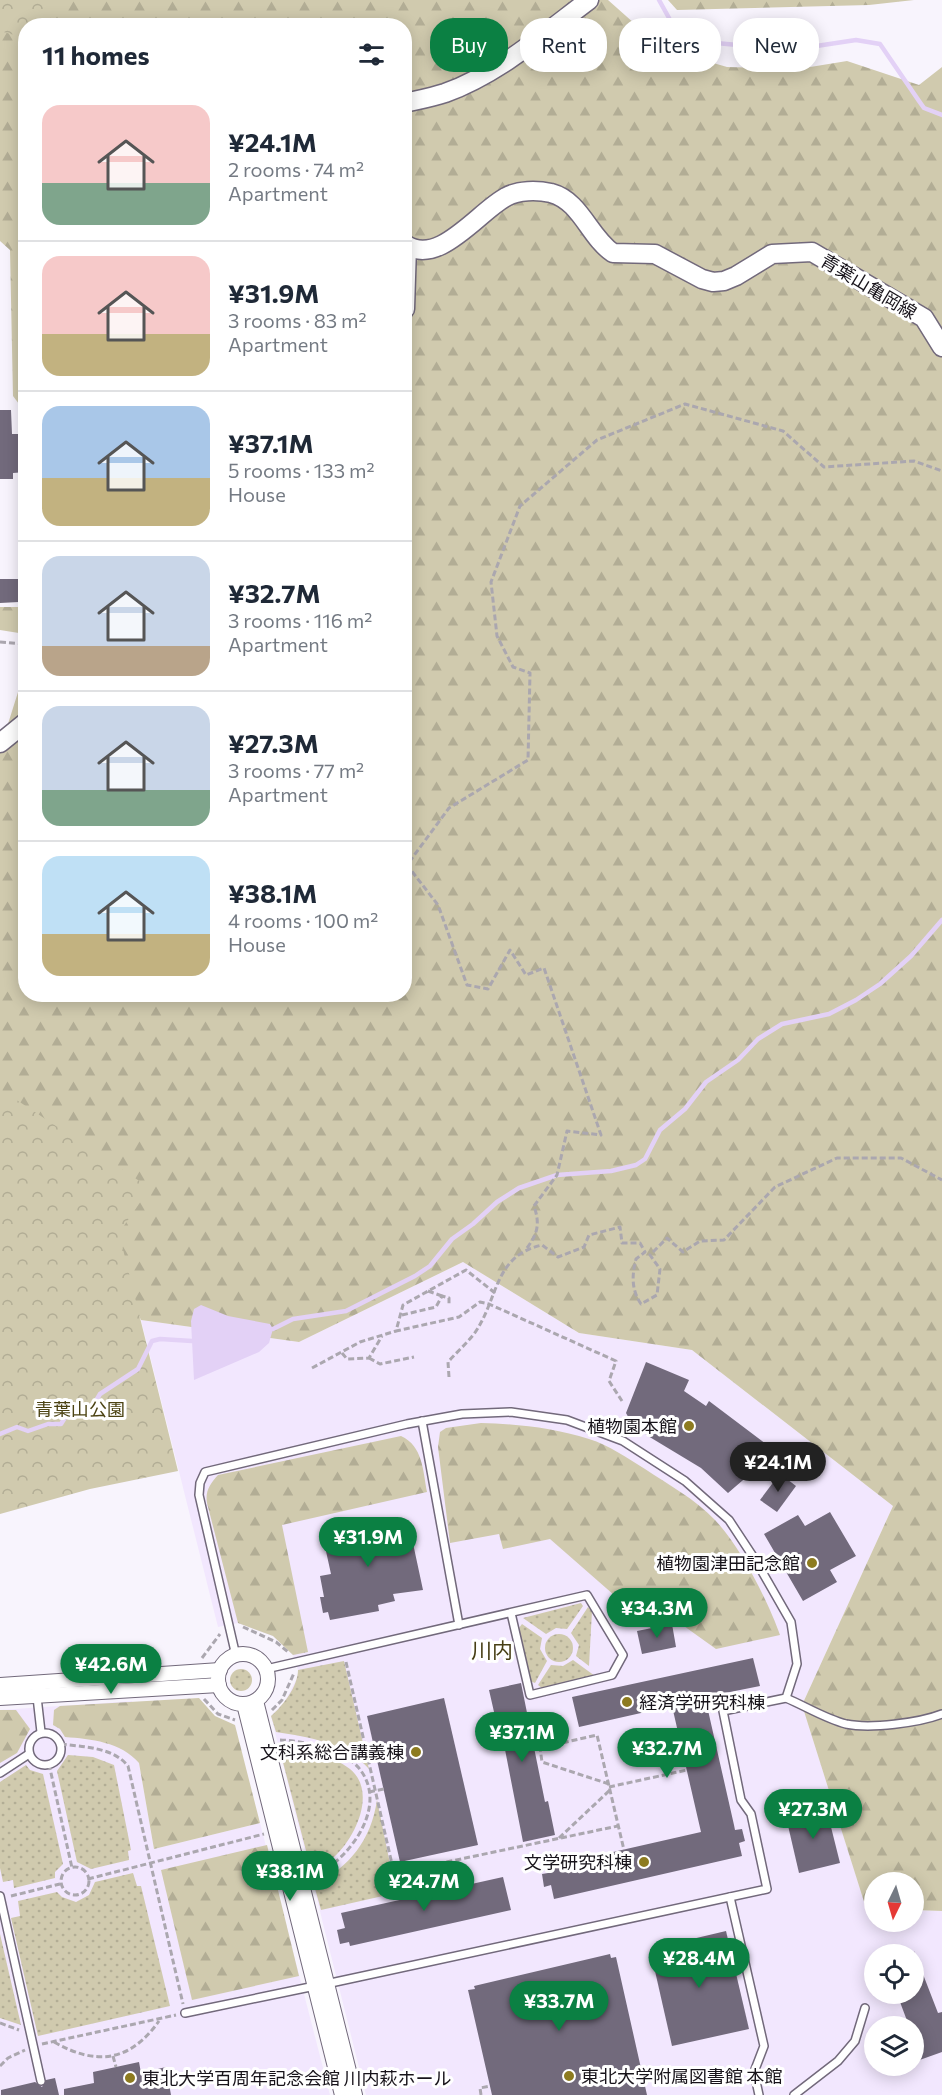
<!DOCTYPE html>
<meta charset="utf-8">
<style>
body{margin:0;font-family:Commissioner,"Noto Sans JP",sans-serif;background:#f6f6f7;color:#1f2937;height:100vh;display:flex;flex-direction:column;font-size:22px;white-space:nowrap}
*{box-sizing:border-box;margin:0}
p{font-size:20px;color:#747a83}
.icon{flex:none;width:33px;height:33px;fill:none;stroke:currentColor;stroke-width:2;stroke-linecap:round;stroke-linejoin:round}
.map{position:relative;flex:1;overflow:hidden}
.details{position:absolute;left:18px;top:18px;width:394px;height:984px;display:flex;flex-direction:column;background:#fff;border-radius:24px;box-shadow:0 3px 15px #0003}
.details>*{flex:none}
.top-card{position:absolute;left:430px;top:18px;width:422px;height:54px;display:flex;gap:12px}
.needle{width:39px;rotate:185deg}
.tools{position:absolute;left:864px;top:1872px;display:grid;gap:12px}
.tools a{display:grid;place-items:center;width:60px;height:60px;border-radius:50%;background:#fff;box-shadow:0 3px 15px #0003;font-size:30px}
.price{position:absolute;translate:-50% -51px;padding:0 14px;border-radius:21px;background:#0b8043;color:#fff;font-size:20px;line-height:39px;filter:drop-shadow(0 2px 3px #0008)}
.price::after{content:'';position:absolute;left:50%;top:36px;width:18px;height:14px;margin-left:-9px;background:inherit;clip-path:polygon(0 0,100% 0,50% 100%)}
.price.on{background:#222;color:#fff}
ul{padding:0;list-style:none}
li{display:flex;align-items:center;gap:18px;height:150px;padding:0 24px}
li+li{border-top:2px solid #e0e1e3}
li span{display:grid;place-items:center;flex:none;width:168px;height:120px;border-radius:18px;color:#555}
li>.icon{margin-inline-start:auto}
span .icon{width:72px;height:72px;fill:#fffc;stroke-width:1}
li b{font-size:26px}
h2{display:flex;justify-content:space-between;align-items:center;height:72px;padding:0 24px;font-size:26px}
.pill{padding:0 21px;border-radius:24px;background:#fff;box-shadow:0 3px 15px #0003;font-size:21px;line-height:54px}
.pill.on{background:#0b8043;color:#fff}
.map>svg:first-child{display:block}
.built{fill:#f2e7fe;fill-rule:evenodd}
.grass{fill:url(#grass-dots)}
.forest{fill:url(#forest-firs)}
.park{fill:url(#park-crowns)}
.water{fill:#e3d1f6}
.lines{fill:none;stroke-linecap:round;stroke-linejoin:round}
.stream{stroke:#e3d1f6;stroke-width:4.5}
.building{fill:#726a7c}
.service-casing{stroke:#72697b;stroke-width:10}
.minor-casing{stroke:#72697b;stroke-width:16}
.tertiary-casing{stroke:#72697b;stroke-width:21}
.path{stroke:#aba7af;stroke-width:3;stroke-dasharray:6 3;stroke-linecap:butt}
.service{stroke:#fff;stroke-width:7}
.minor{stroke:#fff;stroke-width:14}
.tertiary{stroke:#fff;stroke-width:18}
.poi-dot{fill:#8d7b20;stroke:#fff;stroke-width:2}
.labels{text-anchor:middle;dominant-baseline:central;stroke-width:6;stroke-linejoin:round;paint-order:stroke}
.street-label{font-size:18px;fill:#17131a;stroke:#fff}
.park-label{font-size:18px;fill:#4c4313;stroke:#fff}
.poi-label{font-size:18px;fill:#17131a;stroke:#fff;text-anchor:end}
.quarter-label{font-size:21px;fill:#473e15;stroke:#fff}
</style>
<div class="map">
<svg width="942" height="2095" viewBox="0 0 942 2095">
<defs>
<pattern id="grass-dots" width="8" height="8" patternUnits="userSpaceOnUse" patternTransform="scale(1.5)"><rect width="8" height="8" fill="#d0caae"/><path d="M2 2h.1M6 6h.1" fill="none" stroke="#b2ad95" stroke-width="1.8" stroke-linecap="round"/></pattern>
<pattern id="forest-firs" width="22" height="20" patternUnits="userSpaceOnUse" patternTransform="scale(1.5)"><rect width="22" height="20" fill="#d0caae"/><path d="M5 1l3.5 6h-7zM16 11l3.5 6h-7z" fill="#b2ad95"/></pattern>
<pattern id="park-crowns" width="20" height="18" patternUnits="userSpaceOnUse" patternTransform="scale(1.5)"><rect width="20" height="18" fill="#d0caae"/><path d="M2 6a3 3 0 1 1 6 0M12 15a3 3 0 1 1 6 0" fill="none" stroke="#b2ad95"/></pattern>
</defs>
<rect width="100%" height="100%" fill="#f8f4fd"/>
<g class="built">
<path d="M463 1262 579 1333 692 1350 893 1506 802 1705 866 1907 874 1908V1922H914V1910L942 1911V2095H366L271 1716 284 1703 298 1676V1670L293 1655 273 1636 238 1623 218 1627 141 1320 299 1342ZM874 1954H914V1994H874ZM874 2026H914V2066H874Z"/>
<path d="M132 1701 139 1763 154 1849 260 1823 330 2095H0V1710Z"/>
</g>
<g class="grass">
<path d="M581 1603 583 1606 567 1629 556 1628 546 1634 523 1618Z"/>
<path d="M588 1607 592 1611 589 1666 576 1656 579 1645 571 1633Z"/>
<path d="M522 1624 542 1638 540 1649 547 1661 535 1683 530 1681 519 1628Z"/>
<circle cx="559" cy="1648" r="14"/>
<path d="M573 1660 595 1676 542 1688 538 1685 551 1665 563 1666Z"/>
<path d="M344 1661 369 1769C346 1743 309 1737 276 1732L271 1716C283 1706 298 1686 298 1670Z"/>
<circle cx="241" cy="1680" r="11"/>
<path d="M279 1747C301 1749 332 1755 350 1769 377 1791 356 1837 335 1856 328 1862 319 1866 311 1870Z"/>
<path d="M68 1755 93 1757 114 1765 131 1850 128 1851 129 1860 91 1869 77 1862 57 1771Z"/>
<path d="M26 1765 30 1770 43 1774 63 1864 55 1872V1878L14 1888 13 1880 3 1882 0 1868V1782Z"/>
<path d="M377 1800 396 1893 321 1910 314 1885C350 1867 371 1840 377 1800Z"/>
<path d="M133 1873 137 1886H141L170 2006 38 2036 11 1918 20 1916 18 1901 57 1892 62 1897 76 1902 89 1895 95 1882Z"/>
<path d="M0 1934 21 2025 0 2018Z"/>
</g>
<g class="forest">
<path d="M0 0H608L662 48 727 67 798 69 847 61 919 85 942 67V1911L914 1910V1882H874V1908H866L802 1705 893 1506 692 1350 579 1333 463 1262 299 1342 141 1320 91 1220 0 1162V735L7 727 25 670 26 994H405V26H26V404H19L13 396 10 250 0 241Z"/>
<path d="M668 0H914L869 5 677 10Z"/>
<path d="M0 607H25V634L0 630Z"/>
<path d="M481 1423C518 1424 554 1428 589 1439 609 1445 627 1458 645 1469 669 1485 695 1499 715 1520 740 1546 768 1601 780 1635L716 1649 656 1606 622 1602 550 1539 503 1549 499 1534 450 1543 438 1447 440 1432 446 1428Z"/>
<path d="M401 1436C423 1446 423 1471 427 1492L282 1525 308 1652 293 1655 273 1636 238 1623 207 1503C205 1491 210 1484 218 1475Z"/>
<path d="M199 1698 215 1716 235 1725 260 1823 154 1849 139 1763C121 1742 91 1739 65 1737L60 1729 53 1725 54 1710 60 1706Z"/>
<path d="M0 1710H16L30 1729 17 1753 0 1763Z"/>
<path d="M267 1845 299 1976 192 2000 161 1870Z"/>
</g>
<g class="park">
<path d="M0 0H54L49 25 26 26 25 38 0 31Z"/>
<path d="M0 1089 150 1188 119 1233 178 1471 90 1489 0 1514Z"/>
</g>
<path class="water" d="M201 1305 228 1316 270 1324 273 1329 269 1343 259 1352 194 1380 191 1321 194 1309Z"/>
<g class="lines">
<g class="stream">
<path d="M659 0 674 27 695 41 790 50 856 40 880 44 919 101 924 108 942 115"/>
<path d="M273 1329 293 1319 346 1311 415 1276 430 1266 452 1239 473 1224 497 1202 519 1188 557 1175 611 1171 636 1165 645 1159 660 1130 685 1109 706 1082 738 1060 758 1039 782 1024 829 1014 856 1000 880 984 911 956 942 920"/>
<path d="M0 1434 17 1427 28 1431 48 1424H61L66 1416 94 1404 100 1394 138 1369 152 1341 160 1339 192 1341"/>
</g>
</g>
<g class="building">
<path d="M0 410H11L12 434H26V472L13 473V479H0Z"/>
<path d="M0 579H26V599H18L19 602 0 603Z"/>
<path d="M646 1362 689 1380 684 1391 706 1406 709 1401 766 1444 752 1464 757 1468 728 1493 701 1468 648 1436 631 1422 626 1413Z"/>
<path d="M778 1476H783L796 1486 777 1512 760 1500Z"/>
<path d="M830 1512 856 1556 830 1570 837 1582 803 1601 764 1534 798 1515 805 1526Z"/>
<path d="M408 1520 423 1590 393 1594 395 1601 378 1605 379 1611 330 1620 328 1612 323 1613 320 1597H324L320 1576 331 1574 322 1533 375 1523 376 1527Z"/>
<path d="M672 1624 676 1647 642 1654 637 1631Z"/>
<path d="M753 1658 760 1686 705 1697 734 1825 735 1830 742 1829 745 1841 739 1843 742 1856 554 1899 551 1885 544 1887 542 1874 548 1873 547 1867 701 1832 672 1706 579 1727 572 1697Z"/>
<path d="M521 1683 545 1802 548 1801 555 1835 523 1842 500 1724 497 1725 489 1690Z"/>
<path d="M444 1698 478 1845 400 1862 367 1716Z"/>
<path d="M826 1807 840 1863 799 1873 786 1817Z"/>
<path d="M503 1877 511 1910 350 1946 349 1942 340 1944 337 1930 345 1928 341 1913Z"/>
<path d="M726 1931 749 2029 672 2046 650 1949Z"/>
<path d="M914 1951 938 2013 942 2012V2052L914 2062V2026H909L897 1994H914Z"/>
<path d="M610 1954 611 1958 616 1957 647 2095H492L468 1990 475 1989 474 1986Z"/>
<path d="M139 2062 141 2073 166 2067 171 2095H64V2089L94 2083 93 2072Z"/>
<path d="M55 2078 59 2095H1V2090L35 2082 42 2087 46 2080Z"/>
</g>
<g class="lines">
<g class="service-casing">
<g id="service">
<path d="M422 1421 459 1625"/>
<path d="M236 1656 199 1495 200 1483 205 1472 407 1424 462 1414 511 1412 567 1420 623 1441 685 1481 729 1520 756 1561 791 1622 797 1664 786 1698 723 1711 741 1800 751 1814 767 1889 326 1984"/>
<path d="M266 1669 587 1595 623 1655 612 1675 530 1695 511 1613"/>
<path d="M37 1697 41 1732"/>
<path d="M786 1698C805 1706 826 1719 846 1724 870 1729 919 1723 942 1714"/>
<circle cx="45" cy="1749" r="16"/>
<path d="M0 1773 29 1754"/>
<path d="M0 1896 41 2081"/>
<path d="M730 1897 764 2046 754 2072 759 2095"/>
<path d="M185 2013 315 1986"/>
<path d="M794 2095 838 2061 855 2041 865 2008"/>
</g>
</g>
<g class="minor-casing">
<g id="minor">
<circle cx="243" cy="1679" r="25"/>
<path d="M0 1685 220 1670"/>
<path d="M0 1698 219 1685"/>
<path d="M256 1701 355 2095"/>
<path d="M244 1704 342 2095"/>
</g>
</g>
<g class="tertiary-casing">
<g id="tertiary">
<path d="M405 103C418 100 433 97 445 93 498 74 545 33 589 0"/>
<path d="M405 244C438 268 478 212 506 197 518 190 537 190 551 193 581 201 589 237 613 253L655 254 702 279 713 282 724 281 736 276 772 254 812 252 924 318 942 347"/>
<path d="M405 309 407 246"/>
<path d="M0 743 26 722"/>
</g>
</g>
<g class="path">
<path d="M0 642 26 644"/>
<path d="M527 1248C538 1233 540 1224 534 1206L557 1175 567 1131 601 1135 544 968 526 975 510 950 488 989 467 985 438 905 407 865 449 808 528 760 530 673 513 667 497 636 491 582 520 506 597 440 685 404 783 431 824 467 914 461 942 471"/>
<path d="M428 1291 442 1296"/>
<path d="M495 1293 466 1270 403 1305 396 1331 459 1317 480 1302 489 1304 616 1361 609 1381 622 1401"/>
<path d="M402 1315 436 1307 442 1296 449 1298V1305"/>
<path d="M342 1353 347 1359 369 1358 382 1336"/>
<path d="M369 1358 380 1364 414 1357"/>
<path d="M312 1368 360 1342 396 1331"/>
<path d="M449 1377 448 1362C456 1353 466 1344 474 1334 499 1299 493 1256 542 1245L558 1257 584 1247 589 1235 620 1227 622 1243H640L645 1252 636 1259C632 1275 631 1289 641 1304L657 1295 660 1269 650 1255 667 1238 683 1252 700 1241 724 1240 775 1187 837 1158H901L942 1180"/>
<path d="M243 1627 276 1642 288 1652"/>
<path d="M202 1658 220 1634"/>
<path d="M346 1662 394 1873 618 1826"/>
<path d="M204 1699 218 1714 235 1720"/>
<path d="M272 1710 282 1700 294 1673"/>
<path d="M280 1740C304 1741 341 1748 358 1767 391 1805 349 1860 314 1876"/>
<path d="M61 1744C83 1747 113 1747 128 1766L183 2004"/>
<path d="M49 1764 72 1868"/>
<path d="M609 1784 542 1762 540 1748 597 1735 624 1850"/>
<path d="M609 1787 687 1770"/>
<path d="M369 1792 384 1789"/>
<path d="M559 1838 610 1790"/>
<circle cx="75" cy="1881" r="14"/>
<path d="M88 1879 264 1834"/>
<path d="M11 1896 60 1884"/>
<path d="M0 2023 19 2030"/>
<path d="M54 2042C96 2066 130 2062 159 2021"/>
<path d="M42 2044 176 2015"/>
<path d="M113 2056 116 2067"/>
<path d="M0 2066 8 2058 25 2050"/>
<path d="M481 2095 480 2088 490 2086"/>
</g>
<use href="#service" class="service"/>
<use href="#minor" class="minor"/>
<use href="#tertiary" class="tertiary"/>
</g>
<g class="poi-dot">
<circle cx="689" cy="1426" r="6"/>
<circle cx="812" cy="1563" r="6"/>
<circle cx="627" cy="1702" r="6"/>
<circle cx="416" cy="1752" r="6"/>
<circle cx="644" cy="1862" r="6"/>
<circle cx="569" cy="2076" r="6"/>
<circle cx="130" cy="2078" r="6"/>
</g>
<g class="labels">
<g class="street-label">
<text transform="translate(869 286) rotate(31)">青葉山亀岡線</text>
</g>
<g class="park-label">
<text x="80" y="1409">青葉山公園</text>
</g>
<g class="poi-label">
<text x="677" y="1426">植物園本館</text>
<text x="800" y="1563">植物園津田記念館</text>
<text x="639" y="1702" text-anchor="start">経済学研究科棟</text>
<text x="404" y="1752">文科系総合講義棟</text>
<text x="632" y="1862">文学研究科棟</text>
<text x="581" y="2076" text-anchor="start">東北大学附属図書館 本館</text>
<text x="142" y="2078" text-anchor="start">東北大学百周年記念会館 川内萩ホール</text>
</g>
<g class="quarter-label">
<text x="492" y="1649">川内</text>
</g>
</g>
</svg>
<div class="tools">
<a><svg class="needle" viewBox="-14 -14 28 28"><path d="M0-13l5 13h-10z" fill="#e53935"/><path d="M0 13l5-13h-10z" fill="#747a83"/></svg></a>
<a><svg class="icon" aria-label="locate" viewBox="0 0 24 24"><circle cx="12" cy="12" r="6"/><path d="M12 2v4M12 18v4M2 12h4M18 12h4"/></svg></a>
<a><svg class="icon" aria-label="layers" viewBox="0 0 24 24"><path d="M12 4l9 5-9 5-9-5zM3 14l9 5 9-5"/></svg></a>
</div>
<b class="price on" style="left:778px;top:1493px">¥24.1M</b>
<b class="price" style="left:368px;top:1568px">¥31.9M</b>
<b class="price" style="left:657px;top:1639px">¥34.3M</b>
<b class="price" style="left:111px;top:1695px">¥42.6M</b>
<b class="price" style="left:522px;top:1763px">¥37.1M</b>
<b class="price" style="left:667px;top:1779px">¥32.7M</b>
<b class="price" style="left:813px;top:1840px">¥27.3M</b>
<b class="price" style="left:290px;top:1902px">¥38.1M</b>
<b class="price" style="left:424px;top:1912px">¥24.7M</b>
<b class="price" style="left:699px;top:1989px">¥28.4M</b>
<b class="price" style="left:559px;top:2032px">¥33.7M</b>
<div class="top-card">
<a class="pill on">Buy</a>
<a class="pill">Rent</a>
<a class="pill">Filters</a>
<a class="pill">New</a>
</div>
<section class="details">
<h2>11 homes<svg class="icon" aria-label="filters" viewBox="0 0 24 24"><path d="M4 7h16M4 17h16"/><circle cx="9" cy="7" r="2"/><circle cx="15" cy="17" r="2"/></svg></h2>
<ul>
<li><span style="background:linear-gradient(#f6c9c9 65%,#7fa58c 0)"><svg class="icon" aria-label="home" viewBox="0 0 24 24"><path d="M3 11l9-7 9 7M6 9v11h12V9"/></svg></span><div><b>¥24.1M</b><p>2 rooms · 74 m²</p><p>Apartment</p></div></li>
<li><span style="background:linear-gradient(#f6c9c9 65%,#c2b280 0)"><svg class="icon" aria-label="home" viewBox="0 0 24 24"><path d="M3 11l9-7 9 7M6 9v11h12V9"/></svg></span><div><b>¥31.9M</b><p>3 rooms · 83 m²</p><p>Apartment</p></div></li>
<li><span style="background:linear-gradient(#a9c7e8 60%,#c2b280 0)"><svg class="icon" aria-label="home" viewBox="0 0 24 24"><path d="M3 11l9-7 9 7M6 9v11h12V9"/></svg></span><div><b>¥37.1M</b><p>5 rooms · 133 m²</p><p>House</p></div></li>
<li><span style="background:linear-gradient(#c9d6e8 75%,#b9a48a 0)"><svg class="icon" aria-label="home" viewBox="0 0 24 24"><path d="M3 11l9-7 9 7M6 9v11h12V9"/></svg></span><div><b>¥32.7M</b><p>3 rooms · 116 m²</p><p>Apartment</p></div></li>
<li><span style="background:linear-gradient(#c9d6e8 70%,#7fa58c 0)"><svg class="icon" aria-label="home" viewBox="0 0 24 24"><path d="M3 11l9-7 9 7M6 9v11h12V9"/></svg></span><div><b>¥27.3M</b><p>3 rooms · 77 m²</p><p>Apartment</p></div></li>
<li><span style="background:linear-gradient(#bfe0f5 65%,#c2b280 0)"><svg class="icon" aria-label="home" viewBox="0 0 24 24"><path d="M3 11l9-7 9 7M6 9v11h12V9"/></svg></span><div><b>¥38.1M</b><p>4 rooms · 100 m²</p><p>House</p></div></li>
</ul>
</section>
</div>
